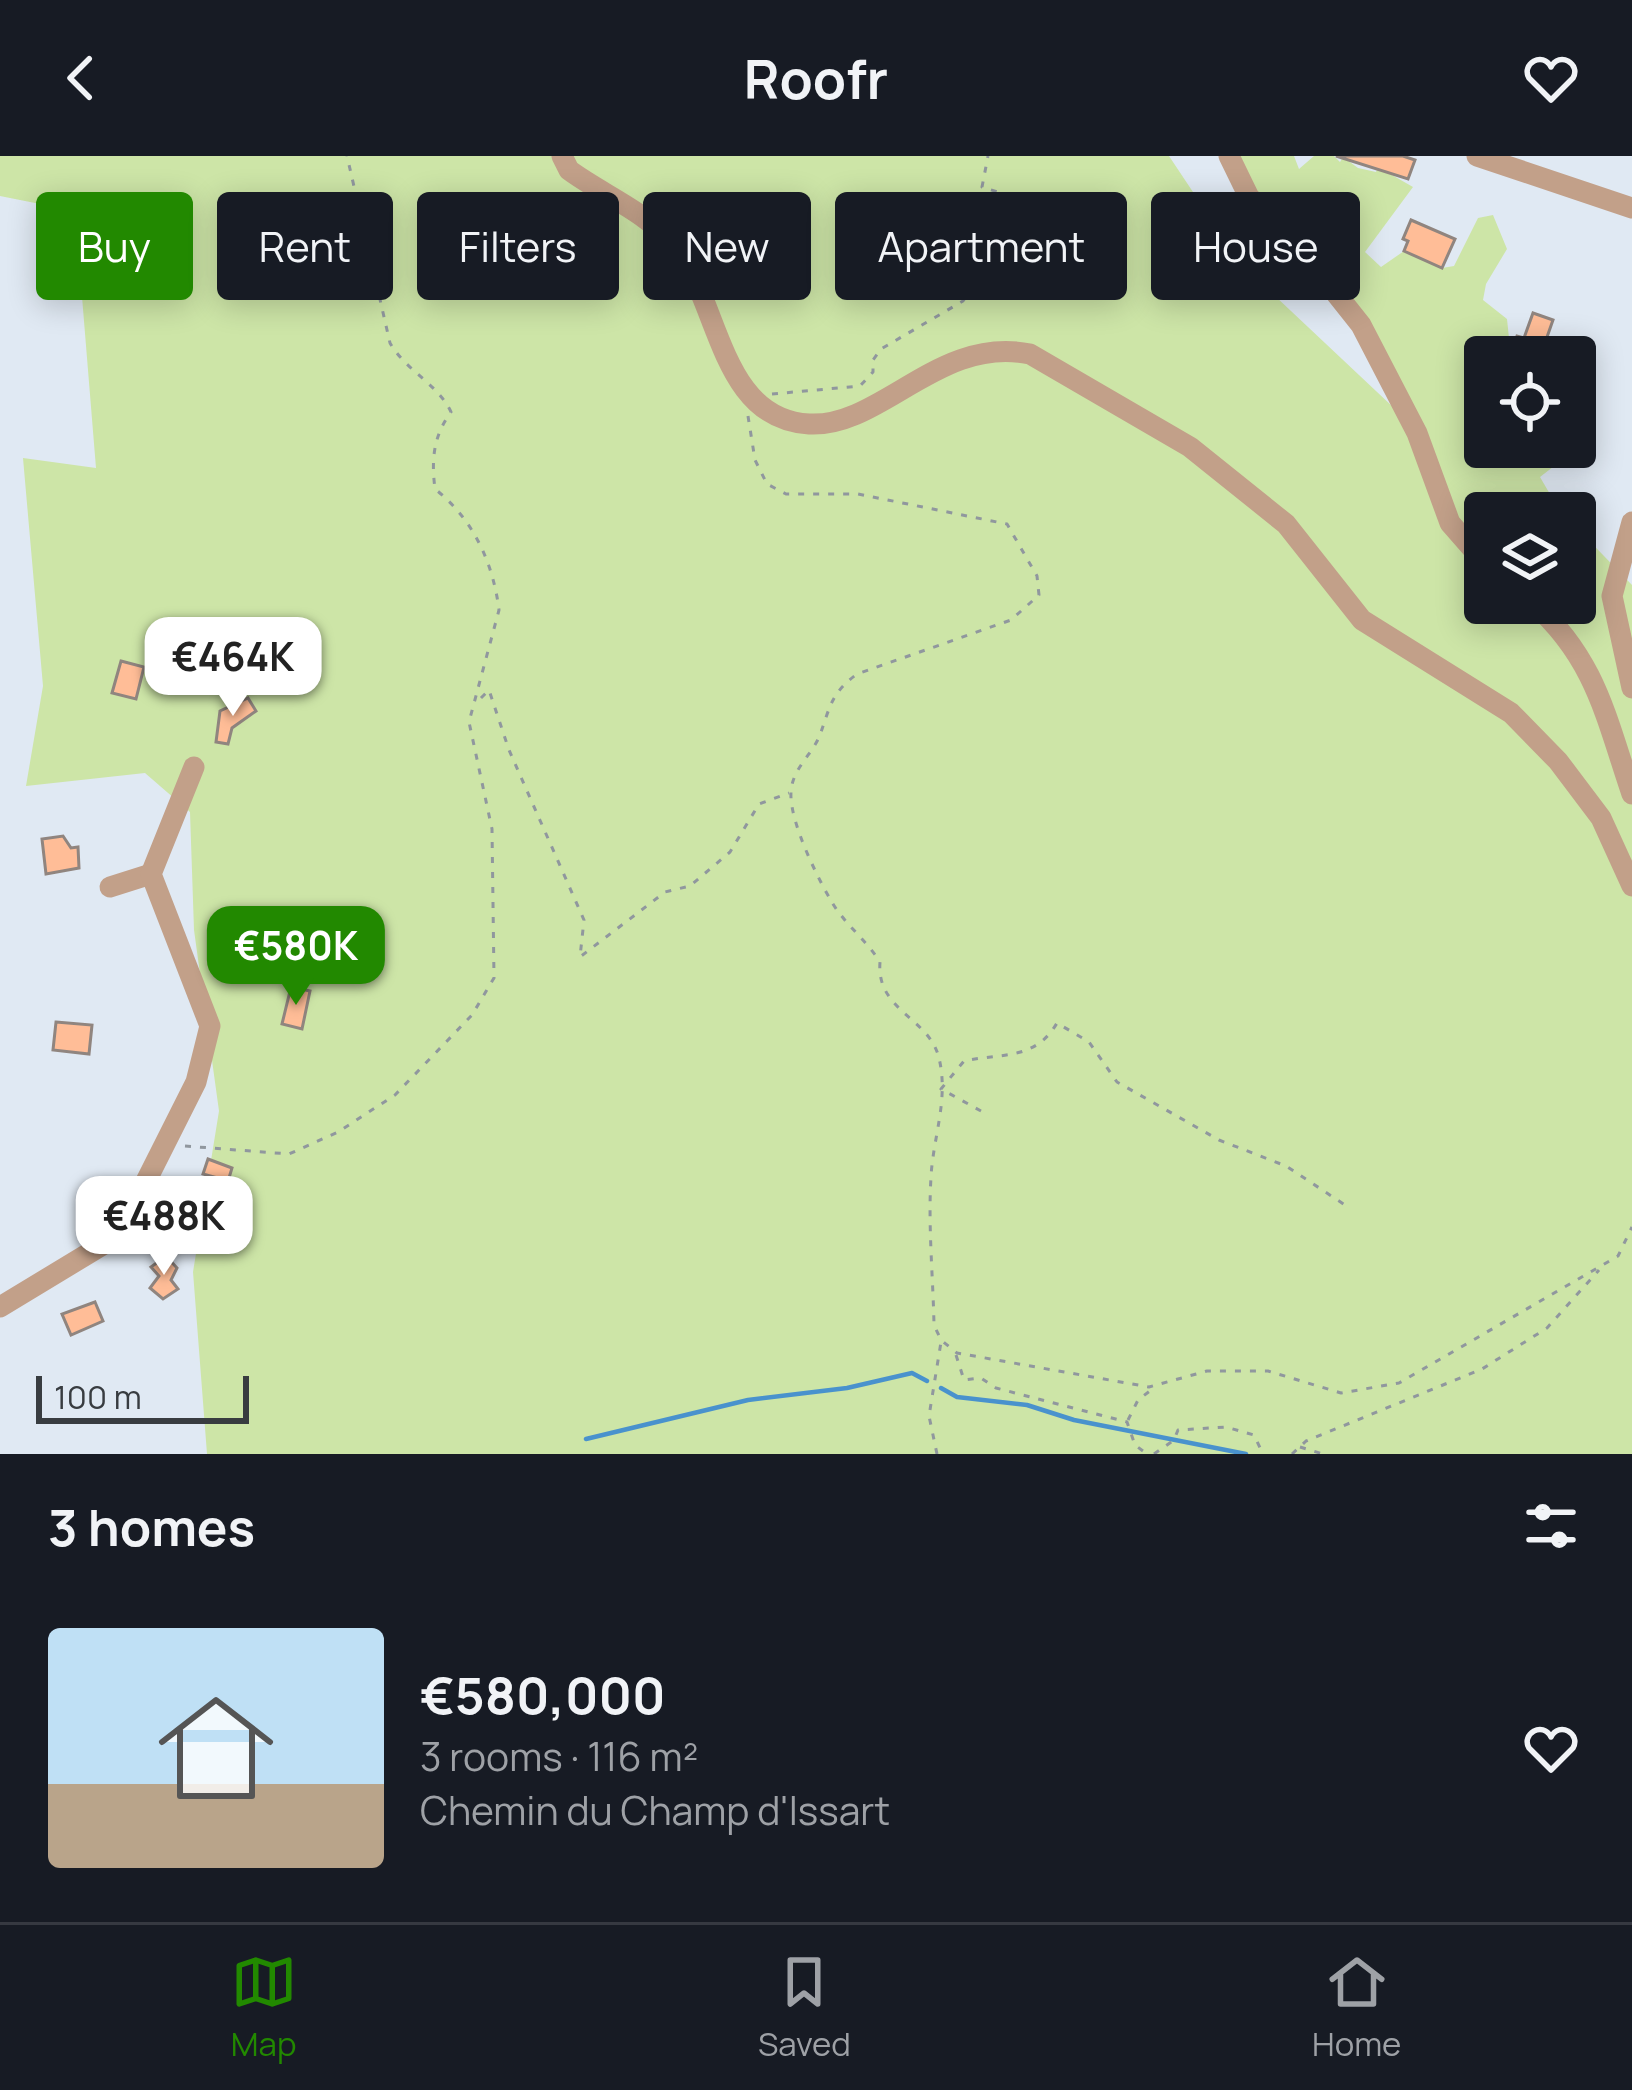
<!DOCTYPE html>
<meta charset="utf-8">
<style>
body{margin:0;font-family:Manrope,sans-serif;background:#242831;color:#f1f3f6;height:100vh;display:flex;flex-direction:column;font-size:45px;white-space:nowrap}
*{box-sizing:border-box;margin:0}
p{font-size:39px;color:#9ea1a6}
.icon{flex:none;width:66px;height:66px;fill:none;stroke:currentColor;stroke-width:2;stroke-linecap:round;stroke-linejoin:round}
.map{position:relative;height:1298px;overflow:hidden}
.panel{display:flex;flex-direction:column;background:#171b24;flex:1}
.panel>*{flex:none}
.banner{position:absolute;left:36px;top:36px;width:1560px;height:108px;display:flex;gap:24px}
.fabs{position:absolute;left:1464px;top:180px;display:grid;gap:24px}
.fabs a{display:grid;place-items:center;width:132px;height:132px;border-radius:12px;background:#171b24;box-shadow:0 6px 30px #0003;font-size:60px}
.scale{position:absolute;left:36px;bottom:30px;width:213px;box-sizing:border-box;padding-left:12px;border:6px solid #383c40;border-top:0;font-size:33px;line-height:42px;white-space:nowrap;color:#383c40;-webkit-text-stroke:9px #e0e9f3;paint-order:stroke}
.price{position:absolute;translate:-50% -102px;padding:0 27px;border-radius:24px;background:#fff;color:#222;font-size:39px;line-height:78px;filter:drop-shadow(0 3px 6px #0008)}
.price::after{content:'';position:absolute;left:50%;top:72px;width:36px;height:27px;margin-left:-18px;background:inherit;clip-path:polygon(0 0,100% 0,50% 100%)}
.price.on{background:#228900;color:#fff}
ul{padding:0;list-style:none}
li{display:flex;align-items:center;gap:36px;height:300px;padding:0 48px}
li+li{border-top:3px solid #363941}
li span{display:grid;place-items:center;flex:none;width:336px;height:240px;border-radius:12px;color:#555}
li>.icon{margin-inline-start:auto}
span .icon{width:144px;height:144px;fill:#fffc;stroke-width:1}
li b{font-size:51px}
h2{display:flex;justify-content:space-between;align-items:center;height:144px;padding:0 48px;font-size:51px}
.chip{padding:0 42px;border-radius:12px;background:#171b24;box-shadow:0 6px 30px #0003;font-size:42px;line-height:108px}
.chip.on{background:#228900;color:#fff}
header{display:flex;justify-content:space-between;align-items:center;height:156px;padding:0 48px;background:#171b24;font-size:54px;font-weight:700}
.menu{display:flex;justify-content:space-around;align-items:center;height:168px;border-top:3px solid #363941;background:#171b24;font-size:33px;color:#9ea1a6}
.menu a{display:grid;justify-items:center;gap:6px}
.menu .on{color:#228900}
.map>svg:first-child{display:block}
.green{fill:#cde5a7}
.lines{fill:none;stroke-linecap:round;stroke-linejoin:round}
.stream{stroke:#4992cd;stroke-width:4.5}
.building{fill:#ffbd97;stroke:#90857f;stroke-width:3}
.path{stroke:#90979e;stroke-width:3;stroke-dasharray:6 9;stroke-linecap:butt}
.minor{stroke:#c2a089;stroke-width:21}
</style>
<header><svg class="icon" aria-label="back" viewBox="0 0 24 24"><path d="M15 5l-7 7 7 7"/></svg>Roofr<svg class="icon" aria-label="heart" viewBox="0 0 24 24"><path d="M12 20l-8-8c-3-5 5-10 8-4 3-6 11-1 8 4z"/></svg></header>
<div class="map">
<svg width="1632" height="1298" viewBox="0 0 1632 1298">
<rect width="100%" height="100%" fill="#e0e9f3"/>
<path class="green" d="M0 0H1169L1241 108 1410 267 1389 220 1229 0H1294L1299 13 1314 0H1334L1340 6 1343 1 1358 12 1376 16 1378 11 1413 31 1365 96 1381 111 1404 95 1442 112 1454 110 1478 62 1493 59 1507 93 1486 128 1483 144 1507 163 1511 201H1485V291L1580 290 1540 321 1561 357H1485V447H1575V370L1632 429V1298H207L193 1116 219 955 194 774 190 656 145 617 26 630 43 530 23 302 96 312 75 55 0 40Z"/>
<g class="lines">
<g class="stream">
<path d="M941 1232 957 1241 1027 1249 1074 1264 1246 1298"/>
<path d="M586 1283 748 1244 847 1232 912 1217 927 1225"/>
</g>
</g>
<g class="building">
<path d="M1336 0H1403L1415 4 1408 23Z"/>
<path d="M1411 64 1455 83 1442 112 1404 95 1408 85 1403 83Z"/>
<path d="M1533 157 1553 164 1540 201 1513 192 1517 180 1524 182Z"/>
<path d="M121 505 144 511 136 543 112 537Z"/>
<path d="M248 542 256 555 232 572 228 588 216 586 220 555Z"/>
<path d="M63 680 71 692 78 691 79 712 46 718 42 683Z"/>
<path d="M291 831 310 835 302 873 282 868Z"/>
<path d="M56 866 92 869 89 898 53 894Z"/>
<path d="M208 1003 232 1012 226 1032 209 1048 199 1035 214 1021 203 1018Z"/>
<path d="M166 1100 177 1112 171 1124 178 1133 163 1143 150 1132 159 1120 151 1111Z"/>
<path d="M95 1146 103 1165 71 1179 62 1158Z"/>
</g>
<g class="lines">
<g class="path">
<path d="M772 238 860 230 873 216V204L881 193 963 145 984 114H1014L1009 87 1017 42 982 31 988 0"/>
<path d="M748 260 755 304 767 328 786 338H858L1007 368 1037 420 1039 439 1011 464 857 518C831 537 830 551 820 579 812 599 792 613 791 636 789 665 818 723 833 748 846 769 867 785 880 806 876 855 929 861 939 902 949 944 933 981 931 1021 928 1070 933 1120 934 1169L941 1184 957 1197 1149 1231 1207 1215H1268L1341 1237 1399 1227 1618 1100 1632 1071"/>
<path d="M481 542 489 534 509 594 584 764 580 801 665 736 690 730 730 696 759 648 789 637"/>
<path d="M981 955 941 933 964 905C1000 897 1035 905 1057 867L1089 886 1117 926 1219 984 1286 1010 1345 1049"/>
<path d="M185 990 289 998 338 976 395 939 472 859 494 822 492 673 469 566 499 454C493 406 473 363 435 333 431 302 434 279 451 256 438 228 406 215 390 187L347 0"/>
<path d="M956 1199 964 1224 981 1222 996 1232 1127 1266 1135 1289 1147 1298"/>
<path d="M1128 1264 1138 1244 1155 1231"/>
<path d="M1300 1291 1323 1298"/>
<path d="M937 1298 929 1260 941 1186"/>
<path d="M1154 1298 1174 1284 1178 1274 1226 1271 1254 1279 1263 1298"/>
<path d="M1292 1298 1306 1285 1482 1213 1547 1172 1599 1114"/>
</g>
<g class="minor">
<path d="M562 0 569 14C603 39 645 55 673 88 720 142 718 263 809 268 881 272 939 179 1030 198L1190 291 1286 368 1362 464 1511 557 1558 605 1601 662 1632 730"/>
<path d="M1229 0 1249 41 1292 82 1361 169 1417 277 1450 367 1485 407"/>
<path d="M1477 0 1632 52"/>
<path d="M1632 366 1612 440 1632 532"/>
<path d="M1533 447C1596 503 1606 562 1632 638"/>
<path d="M110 731 151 718"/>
<path d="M0 1151 119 1079 196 926 210 870 151 718 194 611"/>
</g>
</g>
</svg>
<div class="fabs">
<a><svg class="icon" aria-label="locate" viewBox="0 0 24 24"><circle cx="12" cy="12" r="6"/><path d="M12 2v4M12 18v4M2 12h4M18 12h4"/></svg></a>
<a><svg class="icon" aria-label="layers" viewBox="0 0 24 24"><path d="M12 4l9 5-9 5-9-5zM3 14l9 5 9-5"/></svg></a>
</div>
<div class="scale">100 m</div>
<b class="price" style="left:233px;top:563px">€464K</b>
<b class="price on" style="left:296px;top:852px">€580K</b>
<b class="price" style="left:164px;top:1122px">€488K</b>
<div class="banner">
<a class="chip on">Buy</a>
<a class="chip">Rent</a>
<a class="chip">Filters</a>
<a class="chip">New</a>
<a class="chip">Apartment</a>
<a class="chip">House</a>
</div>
</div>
<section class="panel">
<h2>3 homes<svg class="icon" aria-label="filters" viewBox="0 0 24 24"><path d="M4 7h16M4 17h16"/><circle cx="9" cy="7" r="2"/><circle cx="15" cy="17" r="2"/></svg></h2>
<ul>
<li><span style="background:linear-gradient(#bfe0f5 65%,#b9a48a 0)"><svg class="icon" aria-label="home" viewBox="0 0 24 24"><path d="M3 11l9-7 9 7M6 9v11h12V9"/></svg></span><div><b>€580,000</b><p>3 rooms · 116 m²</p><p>Chemin du Champ d'Issart</p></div><svg class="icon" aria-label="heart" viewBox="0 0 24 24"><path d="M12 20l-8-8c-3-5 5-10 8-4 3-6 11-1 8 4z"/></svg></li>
</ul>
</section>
<nav class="menu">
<a class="on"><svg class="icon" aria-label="map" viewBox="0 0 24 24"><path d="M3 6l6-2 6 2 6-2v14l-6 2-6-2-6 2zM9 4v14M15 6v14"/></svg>Map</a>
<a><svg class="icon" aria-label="saved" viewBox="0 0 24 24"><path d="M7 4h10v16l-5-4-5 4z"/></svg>Saved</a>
<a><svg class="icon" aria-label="home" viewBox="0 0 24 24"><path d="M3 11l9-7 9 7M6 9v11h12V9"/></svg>Home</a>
</nav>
